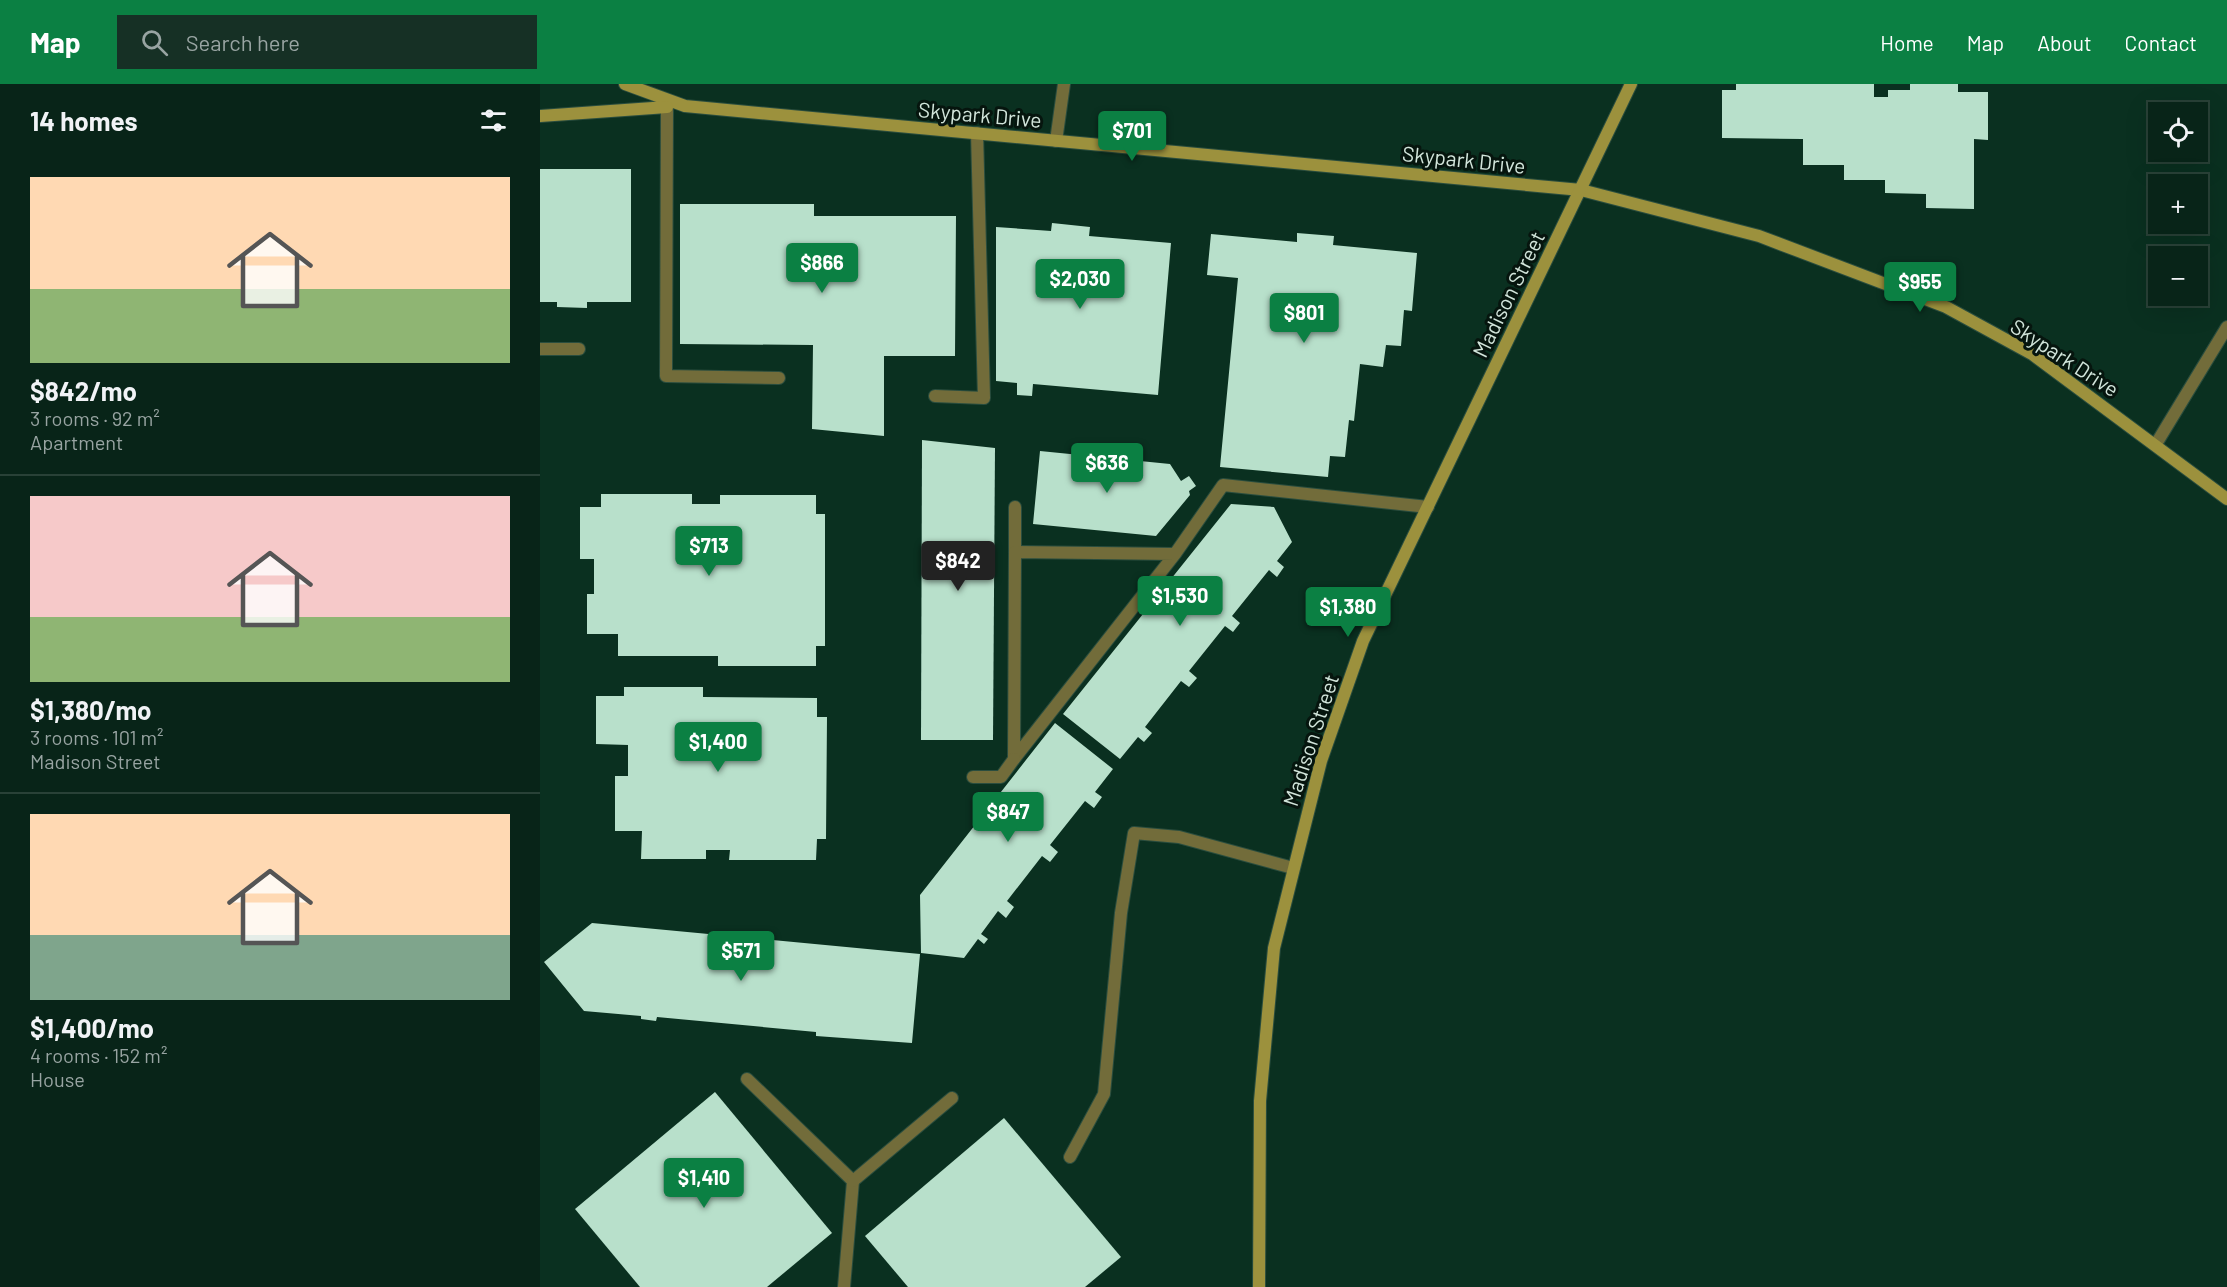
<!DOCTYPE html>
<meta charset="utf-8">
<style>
body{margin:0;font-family:Barlow,sans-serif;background:#163025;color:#f1f3f6;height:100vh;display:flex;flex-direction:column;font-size:22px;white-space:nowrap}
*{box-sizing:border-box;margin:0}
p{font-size:20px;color:#98a4a2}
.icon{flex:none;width:33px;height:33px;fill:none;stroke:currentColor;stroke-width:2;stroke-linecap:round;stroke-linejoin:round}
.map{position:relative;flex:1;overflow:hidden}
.details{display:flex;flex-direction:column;background:#082418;width:540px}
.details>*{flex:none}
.buttons{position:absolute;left:1608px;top:18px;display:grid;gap:12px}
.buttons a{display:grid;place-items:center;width:60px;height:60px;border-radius:0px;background:#082418;box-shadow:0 6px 24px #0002,0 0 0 2px #294137;font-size:30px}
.price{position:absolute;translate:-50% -51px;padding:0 14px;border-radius:6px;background:#0b8043;color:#fff;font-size:20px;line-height:39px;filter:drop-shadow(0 2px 3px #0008)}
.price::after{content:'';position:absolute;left:50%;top:36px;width:18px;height:14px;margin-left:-9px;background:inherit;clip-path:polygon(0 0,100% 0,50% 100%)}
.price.active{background:#222;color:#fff}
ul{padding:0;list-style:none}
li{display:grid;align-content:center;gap:12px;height:318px;padding:0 30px}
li+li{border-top:2px solid #294137}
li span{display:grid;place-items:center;height:186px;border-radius:0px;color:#555}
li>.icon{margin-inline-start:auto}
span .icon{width:108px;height:108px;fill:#fffc;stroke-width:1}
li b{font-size:26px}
h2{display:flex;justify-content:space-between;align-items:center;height:72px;padding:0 30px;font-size:26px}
header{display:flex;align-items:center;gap:36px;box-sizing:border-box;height:84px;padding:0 30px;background:#0b8043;color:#fff}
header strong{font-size:28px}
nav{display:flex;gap:33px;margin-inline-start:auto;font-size:21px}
.search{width:420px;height:54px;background:#163025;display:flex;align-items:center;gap:15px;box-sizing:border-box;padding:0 21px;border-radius:0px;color:#98a4a2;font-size:22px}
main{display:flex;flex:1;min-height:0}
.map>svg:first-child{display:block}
.building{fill:#b8e0cb}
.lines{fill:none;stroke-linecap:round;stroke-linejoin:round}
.service-casing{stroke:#2a4d3e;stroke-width:14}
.secondary-casing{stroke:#2a4d3e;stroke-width:14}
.service{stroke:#726c3a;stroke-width:12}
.secondary{stroke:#9c913d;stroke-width:12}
.labels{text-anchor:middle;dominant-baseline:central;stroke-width:6;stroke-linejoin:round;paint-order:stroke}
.street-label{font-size:21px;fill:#d2e5db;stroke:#06150e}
</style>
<header>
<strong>Map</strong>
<div class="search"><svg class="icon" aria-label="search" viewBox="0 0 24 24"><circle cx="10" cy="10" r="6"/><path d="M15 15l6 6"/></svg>Search here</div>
<nav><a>Home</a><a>Map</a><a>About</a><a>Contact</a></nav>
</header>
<main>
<section class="details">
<h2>14 homes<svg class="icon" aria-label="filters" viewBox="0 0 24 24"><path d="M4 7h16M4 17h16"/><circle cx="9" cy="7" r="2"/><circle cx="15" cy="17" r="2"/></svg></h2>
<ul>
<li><span style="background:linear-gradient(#ffd9b3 60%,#8fb573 0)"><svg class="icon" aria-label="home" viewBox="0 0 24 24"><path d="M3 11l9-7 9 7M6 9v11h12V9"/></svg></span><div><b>$842/mo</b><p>3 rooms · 92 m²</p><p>Apartment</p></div></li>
<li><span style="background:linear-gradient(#f6c9c9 65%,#8fb573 0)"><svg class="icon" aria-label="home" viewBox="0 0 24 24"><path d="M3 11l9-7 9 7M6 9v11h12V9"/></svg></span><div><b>$1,380/mo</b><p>3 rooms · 101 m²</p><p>Madison Street</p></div></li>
<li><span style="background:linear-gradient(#ffd9b3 65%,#7fa58c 0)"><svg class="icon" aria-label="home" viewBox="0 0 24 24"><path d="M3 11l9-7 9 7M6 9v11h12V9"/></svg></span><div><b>$1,400/mo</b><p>4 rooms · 152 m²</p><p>House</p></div></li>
</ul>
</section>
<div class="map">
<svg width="1687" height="1203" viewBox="0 0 1687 1203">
<rect width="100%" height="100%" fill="#0a3020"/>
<g class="building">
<path d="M1196 0H1334V13H1348V6H1370V0H1418V8H1448V56L1434 55V125L1386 124V110L1345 109V96H1304V81H1263V55L1182 54V6H1196Z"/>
<path d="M0 85H91V218H47V224L17 223V218H0Z"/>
<path d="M140 120H274V132H416L415 272H344V352L272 345 273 261 140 260Z"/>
<path d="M512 139 550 143 549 152 631 159 618 311 493 300 492 312 477 311V299L456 297V143L511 147Z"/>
<path d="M757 149 794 152 793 161 877 169 872 227 864 226 861 262 846 261 843 283 820 280 814 337 809 336 805 373 790 372 788 393 680 383 698 194 667 191 671 150 757 158Z"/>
<path d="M382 356 455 364 453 656H381Z"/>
<path d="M500 367 630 380 641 397 649 392 656 402 649 407 650 411 616 452 493 440Z"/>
<path d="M61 410H152V420H180V411H276V430H285V562H276V582H178V572H78V550H47V510H54V475H40V423H61Z"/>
<path d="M691 420 734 423 752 458 737 477 744 483 737 493 729 486 692 532 700 539 693 548 685 542 649 587 657 594 649 603 641 597 605 643 612 649 604 658 598 653 580 675 523 630Z"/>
<path d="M84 603H163V613L277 614V633H287L286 755H277L276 776H189L190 766H166V775H101L102 747H75V692H88V661L56 660V612H84Z"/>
<path d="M515 639 573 685 555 708 562 713 554 724 545 717 510 761 518 768 510 778 502 772 467 817 474 823 466 834 458 827 441 850 448 855 444 860 438 855 424 874 381 869 380 811Z"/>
<path d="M52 839 380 870 372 959 276 952V948L117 933 116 937 101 935V932L44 927 4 878Z"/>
<path d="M175 1008 292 1149 227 1203H100L35 1125Z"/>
<path d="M464 1034 581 1173 545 1203H368L325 1152Z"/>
</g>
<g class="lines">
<g class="service-casing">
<g id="service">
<path d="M127 23 126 292 239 294"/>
<path d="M516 57 524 0"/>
<path d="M0 265H39"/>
<path d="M395 312 444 314 437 49"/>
<path d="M1616 360 1687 243"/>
<path d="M475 423V468"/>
<path d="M635 470 475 468 474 675 635 470 683 401 888 423"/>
<path d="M433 693H461L474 675"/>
<path d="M207 995 313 1097 304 1203"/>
<path d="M530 1073 564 1010 581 829 594 749 639 753 753 784"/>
<path d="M313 1097 412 1014"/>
</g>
</g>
<g class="secondary-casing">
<g id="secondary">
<path d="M85 0 145 22 1041 106 1219 152 1406 223 1492 270 1687 415"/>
<path d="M0 32 127 23"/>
<path d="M719 1203 720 1017 734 864 781 677 823 557 1091 0"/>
</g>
</g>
<use href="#service" class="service"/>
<use href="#secondary" class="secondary"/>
</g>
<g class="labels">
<g class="street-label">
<text transform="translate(440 30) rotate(5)">Skypark Drive</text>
<text transform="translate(924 75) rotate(6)">Skypark Drive</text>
<text transform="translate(968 210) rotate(-64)">Madison Street</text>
<text transform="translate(1525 273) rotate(33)">Skypark Drive</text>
<text transform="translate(770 656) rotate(-72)">Madison Street</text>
</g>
</g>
</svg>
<div class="buttons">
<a><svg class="icon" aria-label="locate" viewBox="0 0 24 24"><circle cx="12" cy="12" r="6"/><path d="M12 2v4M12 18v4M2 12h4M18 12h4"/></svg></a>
<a>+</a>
<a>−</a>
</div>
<b class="price" style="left:592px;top:78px">$701</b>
<b class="price" style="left:282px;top:210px">$866</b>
<b class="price" style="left:540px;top:226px">$2,030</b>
<b class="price" style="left:1380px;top:229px">$955</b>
<b class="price" style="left:764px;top:260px">$801</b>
<b class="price" style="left:567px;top:410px">$636</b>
<b class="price" style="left:169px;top:493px">$713</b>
<b class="price active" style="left:418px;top:508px">$842</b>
<b class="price" style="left:640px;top:543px">$1,530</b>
<b class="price" style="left:808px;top:554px">$1,380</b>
<b class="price" style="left:178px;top:689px">$1,400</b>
<b class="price" style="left:468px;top:759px">$847</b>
<b class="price" style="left:201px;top:898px">$571</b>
<b class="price" style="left:164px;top:1125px">$1,410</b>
</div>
</main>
